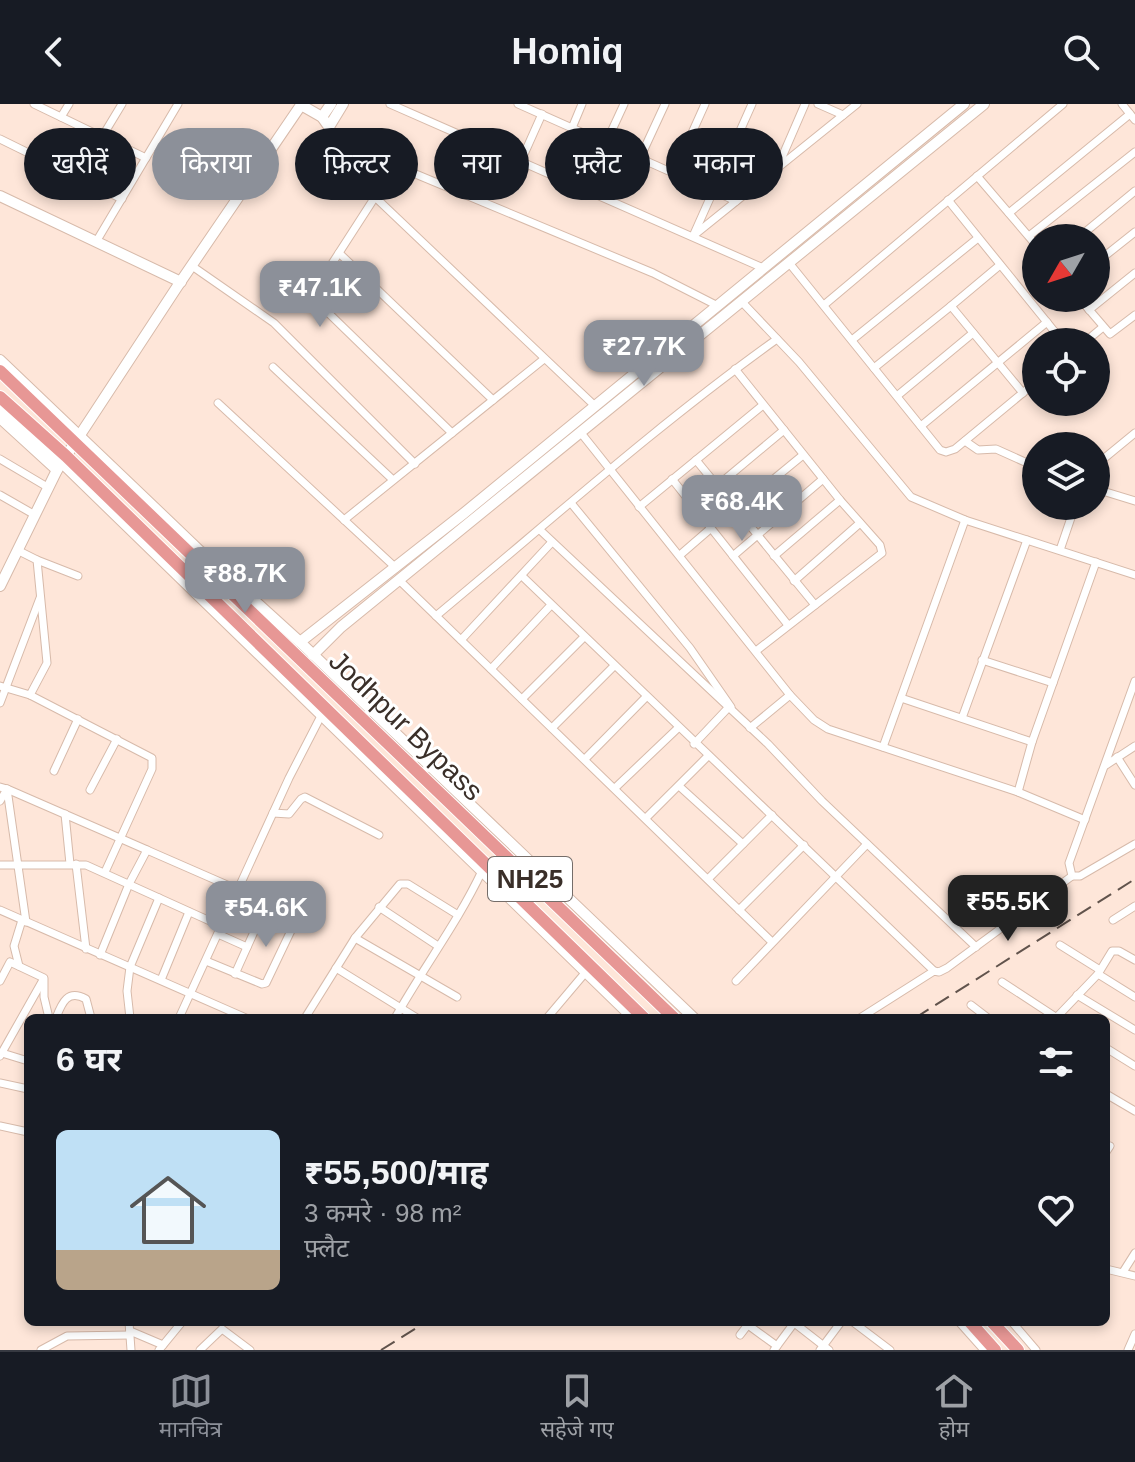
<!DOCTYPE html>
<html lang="hi">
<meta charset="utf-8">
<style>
body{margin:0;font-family:Arial,"Noto Sans Devanagari",sans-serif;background:#242831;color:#f1f3f6;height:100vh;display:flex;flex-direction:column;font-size:30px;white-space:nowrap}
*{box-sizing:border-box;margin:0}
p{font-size:26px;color:#9ea1a6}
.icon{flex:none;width:44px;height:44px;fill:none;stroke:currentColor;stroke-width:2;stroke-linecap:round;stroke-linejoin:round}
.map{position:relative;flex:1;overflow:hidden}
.drawer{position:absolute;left:24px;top:910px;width:1086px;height:312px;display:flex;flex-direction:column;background:#171b24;border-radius:12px;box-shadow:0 4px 12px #0003}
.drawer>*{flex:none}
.guide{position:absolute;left:24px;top:24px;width:1088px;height:72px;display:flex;gap:16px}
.needle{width:52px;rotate:231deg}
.buttons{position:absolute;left:1022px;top:120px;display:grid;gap:16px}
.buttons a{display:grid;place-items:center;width:88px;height:88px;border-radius:50%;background:#171b24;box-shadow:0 4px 12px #0003;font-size:40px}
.price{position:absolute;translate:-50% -68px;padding:0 18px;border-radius:16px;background:#8c9099;color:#fff;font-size:26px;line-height:52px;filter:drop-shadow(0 2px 4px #0008)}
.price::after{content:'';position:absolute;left:50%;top:48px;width:24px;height:18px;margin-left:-12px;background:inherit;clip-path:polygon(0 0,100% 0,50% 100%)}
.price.selected{background:#222;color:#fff}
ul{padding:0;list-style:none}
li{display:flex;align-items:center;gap:24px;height:200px;padding:0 32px}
li span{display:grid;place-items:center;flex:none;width:224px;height:160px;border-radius:12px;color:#555}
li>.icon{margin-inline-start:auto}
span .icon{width:96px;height:96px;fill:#fffc;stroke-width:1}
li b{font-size:34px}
h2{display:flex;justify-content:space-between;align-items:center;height:96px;padding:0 32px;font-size:34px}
.pill{padding:0 28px;border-radius:36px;background:#171b24;box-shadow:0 4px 12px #0003;font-size:28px;line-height:72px}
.pill.selected{background:#8c9099;color:#fff}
header{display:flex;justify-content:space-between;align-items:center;height:104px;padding:0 32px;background:#171b24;font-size:36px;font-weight:700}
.menu{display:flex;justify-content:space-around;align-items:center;height:112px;border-top:2px solid #363941;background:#171b24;font-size:22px;color:#9ea1a6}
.menu a{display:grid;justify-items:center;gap:4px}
.menu .selected{color:#8c9099}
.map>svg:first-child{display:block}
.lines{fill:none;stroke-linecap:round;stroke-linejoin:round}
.street-casing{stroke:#d7baaa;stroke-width:9}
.secondary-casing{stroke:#d7baaa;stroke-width:12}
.highway-casing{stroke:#fff;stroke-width:14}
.street{stroke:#fff;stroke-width:7}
.secondary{stroke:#fff;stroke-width:10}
.highway{stroke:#e79795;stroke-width:12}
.rail{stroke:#61534c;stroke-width:2;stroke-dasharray:16 8;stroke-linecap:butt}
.labels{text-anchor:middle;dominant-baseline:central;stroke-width:6;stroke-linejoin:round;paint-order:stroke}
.shield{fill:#fff;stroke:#756d69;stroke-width:2}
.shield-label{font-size:26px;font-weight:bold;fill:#3a2f29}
.street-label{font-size:28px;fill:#3a2f29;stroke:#fff}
</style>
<header><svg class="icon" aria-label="back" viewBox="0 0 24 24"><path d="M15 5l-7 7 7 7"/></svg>Homiq<svg class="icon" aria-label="search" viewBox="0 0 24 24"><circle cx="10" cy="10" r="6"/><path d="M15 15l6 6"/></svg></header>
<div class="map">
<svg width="1135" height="1246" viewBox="0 0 1135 1246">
<rect width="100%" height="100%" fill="#fee6d9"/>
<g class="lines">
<g class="street-casing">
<g id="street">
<path d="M34 0 146 54"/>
<path d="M390 0 763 164"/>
<path d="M518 0 736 97"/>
<path d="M818 0 843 11"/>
<path d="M1122 0 1135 16"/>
<path d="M61 13 69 0"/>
<path d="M329 23 337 35 358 46 653 169 716 201"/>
<path d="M572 24 582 0"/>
<path d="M102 33 122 0"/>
<path d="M0 35 122 95"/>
<path d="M337 35 349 65 375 93 595 302"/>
<path d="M606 39 624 0"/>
<path d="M640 54 665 0"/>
<path d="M521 57 542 10"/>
<path d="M779 60 805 0"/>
<path d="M674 69 705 0"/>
<path d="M977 72 1036 141"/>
<path d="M375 93 315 186 313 194 452 329"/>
<path d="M948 96 1063 238"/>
<path d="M1009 109 1130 10"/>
<path d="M694 130 752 0"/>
<path d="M693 132 857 0"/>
<path d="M1029 132 1135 48"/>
<path d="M1078 134 1135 87"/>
<path d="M96 138 178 0"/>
<path d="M339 149 493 296"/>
<path d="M1096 159 1135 128"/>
<path d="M790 160 940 346 946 348 955 345 1036 278"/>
<path d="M1000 161 951 202 1023 289"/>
<path d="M192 162 274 219 415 360"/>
<path d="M1079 194 1110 230 1135 211"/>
<path d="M742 198 799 258 911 393 965 416 1135 471"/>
<path d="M824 201 1063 0"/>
<path d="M1089 206 1135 169"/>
<path d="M852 236 978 134"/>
<path d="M1085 238 1103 223"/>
<path d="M273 263 392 375"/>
<path d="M874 264 951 202"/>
<path d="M735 265 840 396 880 441 882 449 756 547"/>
<path d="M897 292 973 229"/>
<path d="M218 299 396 464"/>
<path d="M921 322 1047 218"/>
<path d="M581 329 790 591 814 616 828 625 1018 688 1085 716"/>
<path d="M965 337 978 346 996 345 1036 363"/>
<path d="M0 355 49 384"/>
<path d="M696 356 815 501"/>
<path d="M1096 361 1135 329"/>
<path d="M672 375 788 521"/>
<path d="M717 382 784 326"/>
<path d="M1096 385 1135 397"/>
<path d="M0 391 35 411"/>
<path d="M571 399 690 544 731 603"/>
<path d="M639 403 763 301"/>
<path d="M736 406 803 351"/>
<path d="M344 416 544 255"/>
<path d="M540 426 768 640 822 697 976 843"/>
<path d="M17 446 37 456 47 559 30 591"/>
<path d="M1060 446 1075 402"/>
<path d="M680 451 710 425"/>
<path d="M733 452 823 375"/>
<path d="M774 452 840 396"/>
<path d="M37 456 78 472"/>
<path d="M522 472 934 867"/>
<path d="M399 476 772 838"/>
<path d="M794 477 860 419"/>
<path d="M436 512C549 418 658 320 777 235"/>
<path d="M461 536 552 438"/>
<path d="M982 556 1053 579"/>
<path d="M491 565 551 501"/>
<path d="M1135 577 1069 759 1072 772H1080L1135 740"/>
<path d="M0 582 30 591 152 654V665L105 768"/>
<path d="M901 594 1032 638"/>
<path d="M522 595 584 533"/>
<path d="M0 599 40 494"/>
<path d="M962 614 1027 436"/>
<path d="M552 624 614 562"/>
<path d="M750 624 790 591"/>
<path d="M694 640 728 604"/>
<path d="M883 643 965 416"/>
<path d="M1117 653 1135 681"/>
<path d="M585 655 646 593"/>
<path d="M1106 661 1135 642"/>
<path d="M54 667 78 615"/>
<path d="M679 682 743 740"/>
<path d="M0 683 7 685 0 697"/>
<path d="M615 684 678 624"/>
<path d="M7 685 147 746"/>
<path d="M7 685 26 818"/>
<path d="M90 686 117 635"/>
<path d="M1018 688 1032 638 1096 458"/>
<path d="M273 709 289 710 301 695 305 693 379 731"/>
<path d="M65 710 70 760"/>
<path d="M646 714 708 652"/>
<path d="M76 760 86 845"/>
<path d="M0 761H86L221 822"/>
<path d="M708 775 772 711"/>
<path d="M379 803 438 842"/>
<path d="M0 806 246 914"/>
<path d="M739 806 804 741"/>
<path d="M1113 816 1135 802"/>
<path d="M218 830 247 843"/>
<path d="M355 834 457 893"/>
<path d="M1060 841 1100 866"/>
<path d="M100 851 129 780 147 746 298 812"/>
<path d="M206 857 262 880 266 879 298 812 311 795"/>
<path d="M19 862 14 842 22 816"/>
<path d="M336 864 417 914"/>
<path d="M235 870 267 799"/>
<path d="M1098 870 1112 847H1119L1135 856"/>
<path d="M161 876 189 808"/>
<path d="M0 877 10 858 44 874V893L49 914"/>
<path d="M736 877 867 740"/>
<path d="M1002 878 1057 914"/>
<path d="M1077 891 1135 926"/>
<path d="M971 901 988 914"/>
<path d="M56 914C62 898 68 885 86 895L91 914"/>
<path d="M130 914 127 887 130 863 159 794"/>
<path d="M179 914 289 674 322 610"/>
<path d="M305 914 355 834 400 780H408L458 811"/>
<path d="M395 914C423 864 458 818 482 767"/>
<path d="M547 914 585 869"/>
<path d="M860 914 934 867 939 868 947 864 1072 772"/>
<path d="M1056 914 1098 870 1135 893"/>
<path d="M1106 944 1135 962"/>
<path d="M2 949 28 957"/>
<path d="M0 952 43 876"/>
<path d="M0 979 28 985"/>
<path d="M1106 990 1135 1007"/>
<path d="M0 1022 28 1028"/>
<path d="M1106 1048 1110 1042"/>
<path d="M1106 1165 1135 1172"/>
<path d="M1123 1168 1135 1149"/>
<path d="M129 1218 131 1246"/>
<path d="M793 1218 829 1246"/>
<path d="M853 1218 890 1246"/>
<path d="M959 1218 984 1246"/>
<path d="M1012 1218 1036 1246"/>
<path d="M748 1221 777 1242"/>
<path d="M130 1227 163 1241"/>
<path d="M740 1231 750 1218"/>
<path d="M41 1246 67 1232 130 1231"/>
<path d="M159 1246 182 1218"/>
<path d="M200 1246 222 1225 250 1246"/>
<path d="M774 1246 794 1219"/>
<path d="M820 1246 841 1218"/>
<path d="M1128 1246 1135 1230"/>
</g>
</g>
<g class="secondary-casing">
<g id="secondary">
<path d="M322 13 331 0"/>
<path d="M0 92 181 178"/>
<path d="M0 256 200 447 300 538 694 914"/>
<path d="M0 304 62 359 633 914"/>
<path d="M0 314 57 366"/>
<path d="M0 482 57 366 177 183 301 1 322 13 329 23 343 0"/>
<path d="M300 538 463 410 964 0"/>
<path d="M313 551 341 523 984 0"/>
</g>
</g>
<g class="highway-casing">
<g id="highway">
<path d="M0 267 674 914"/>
<path d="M0 293 66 352 644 914"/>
<path d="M970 1218 995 1246"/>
<path d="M992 1218 1018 1246"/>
</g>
</g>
<use href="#street" class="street"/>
<use href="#secondary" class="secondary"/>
<use href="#highway" class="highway"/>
<g class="rail">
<path d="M915 914 1135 775"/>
<path d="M381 1246 426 1218"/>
</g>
</g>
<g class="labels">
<rect class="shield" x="488" y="753" width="84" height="44" rx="6"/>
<g class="shield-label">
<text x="530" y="775">NH25</text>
</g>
<g class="street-label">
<text transform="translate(406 622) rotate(44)">Jodhpur Bypass</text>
</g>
</g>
</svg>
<div class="buttons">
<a><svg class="needle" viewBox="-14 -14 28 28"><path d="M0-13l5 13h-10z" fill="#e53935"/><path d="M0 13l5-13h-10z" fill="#9ea1a6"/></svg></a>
<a><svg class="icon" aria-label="locate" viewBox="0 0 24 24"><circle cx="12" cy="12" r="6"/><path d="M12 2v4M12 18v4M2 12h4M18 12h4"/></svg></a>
<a><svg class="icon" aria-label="layers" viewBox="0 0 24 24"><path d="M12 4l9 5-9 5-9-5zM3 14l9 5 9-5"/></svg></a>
</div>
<b class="price" style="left:320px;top:225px">₹47.1K</b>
<b class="price" style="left:644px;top:284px">₹27.7K</b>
<b class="price" style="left:742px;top:439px">₹68.4K</b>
<b class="price" style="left:245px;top:511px">₹88.7K</b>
<b class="price selected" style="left:1008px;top:839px">₹55.5K</b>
<b class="price" style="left:266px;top:845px">₹54.6K</b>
<div class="guide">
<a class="pill">खरीदें</a>
<a class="pill selected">किराया</a>
<a class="pill">फ़िल्टर</a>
<a class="pill">नया</a>
<a class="pill">फ़्लैट</a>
<a class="pill">मकान</a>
</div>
<section class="drawer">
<h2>6 घर<svg class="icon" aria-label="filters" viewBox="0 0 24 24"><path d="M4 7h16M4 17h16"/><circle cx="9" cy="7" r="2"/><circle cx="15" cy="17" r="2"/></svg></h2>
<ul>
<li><span style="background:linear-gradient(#bfe0f5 75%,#b9a48a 0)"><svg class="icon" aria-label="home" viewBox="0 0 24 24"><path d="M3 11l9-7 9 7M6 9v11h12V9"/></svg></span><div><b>₹55,500/माह</b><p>3 कमरे · 98 m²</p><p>फ़्लैट</p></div><svg class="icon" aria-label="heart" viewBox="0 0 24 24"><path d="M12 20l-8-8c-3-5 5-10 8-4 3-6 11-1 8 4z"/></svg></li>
</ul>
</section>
</div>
<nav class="menu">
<a class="selected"><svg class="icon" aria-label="map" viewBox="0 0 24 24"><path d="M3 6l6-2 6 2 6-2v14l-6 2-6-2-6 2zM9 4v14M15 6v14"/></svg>मानचित्र</a>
<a><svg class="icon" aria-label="saved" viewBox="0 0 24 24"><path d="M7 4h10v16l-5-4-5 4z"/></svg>सहेजे गए</a>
<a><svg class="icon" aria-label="home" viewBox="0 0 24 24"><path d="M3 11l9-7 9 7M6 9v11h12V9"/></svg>होम</a>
</nav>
